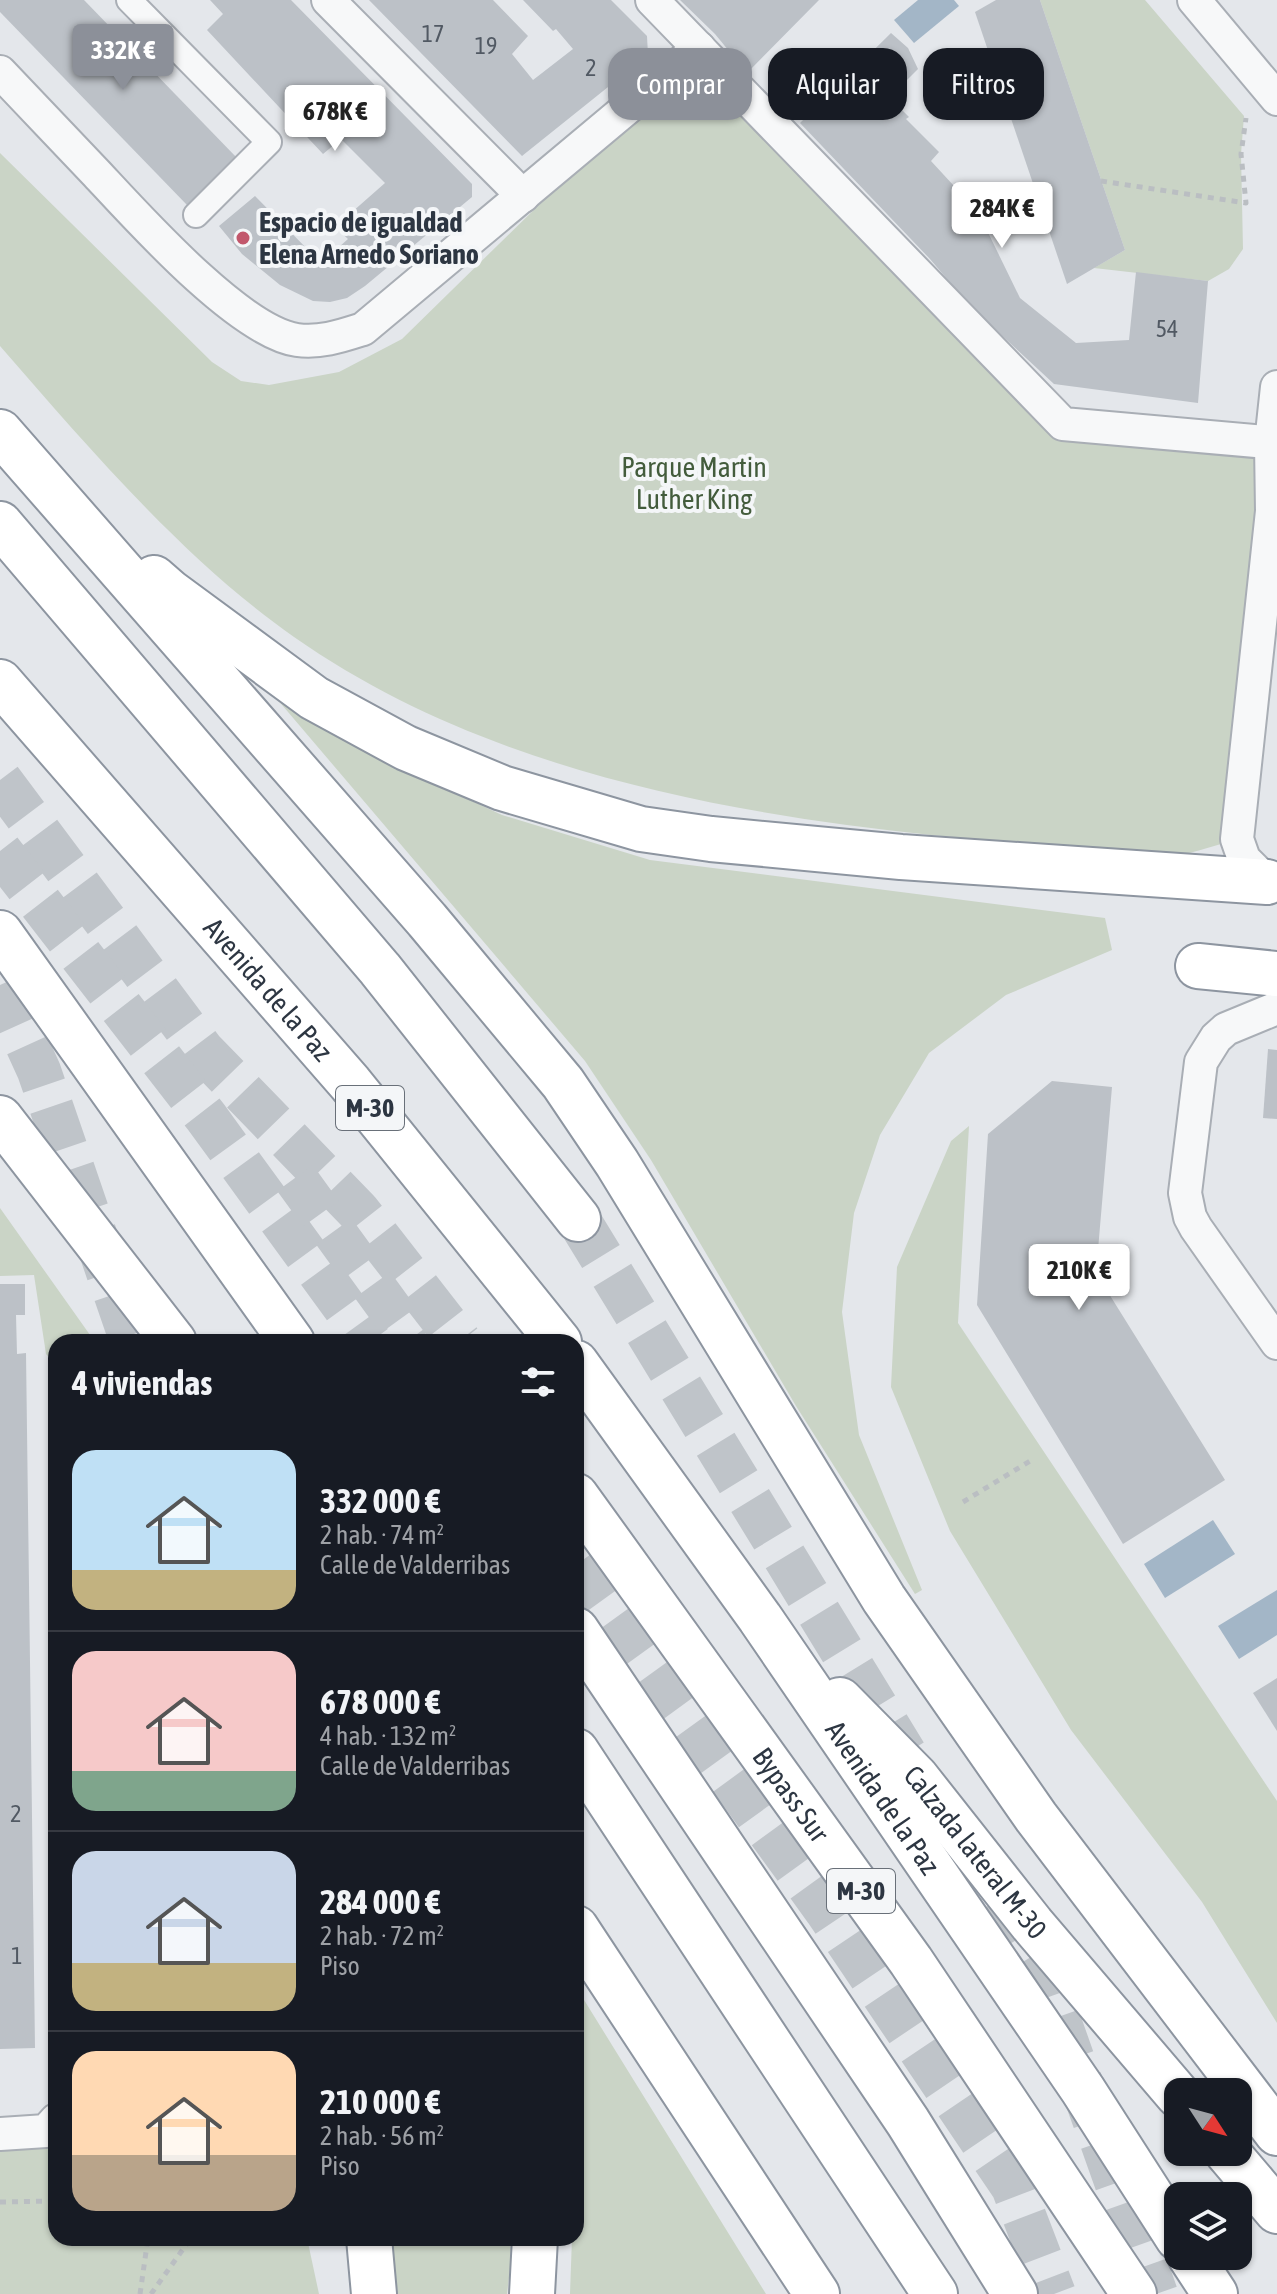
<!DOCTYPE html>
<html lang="es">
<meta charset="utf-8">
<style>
body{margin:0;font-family:"Asap Condensed",sans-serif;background:#242831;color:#f1f3f6;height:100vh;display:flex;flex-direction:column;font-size:30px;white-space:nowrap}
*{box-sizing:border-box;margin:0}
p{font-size:26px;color:#9ea1a6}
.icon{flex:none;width:44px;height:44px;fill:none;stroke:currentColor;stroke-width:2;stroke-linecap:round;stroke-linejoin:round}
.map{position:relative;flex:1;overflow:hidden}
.sheet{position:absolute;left:48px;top:1334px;width:536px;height:912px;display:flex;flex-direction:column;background:#171b24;border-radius:24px;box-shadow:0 2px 6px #0004}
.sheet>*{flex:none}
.banner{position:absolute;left:608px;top:48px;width:548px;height:72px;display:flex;gap:16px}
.needle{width:52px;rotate:126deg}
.buttons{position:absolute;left:1164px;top:2078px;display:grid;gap:16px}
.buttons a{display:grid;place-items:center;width:88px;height:88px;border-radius:16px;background:#171b24;box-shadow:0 2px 6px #0004;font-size:40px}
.price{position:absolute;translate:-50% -68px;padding:0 18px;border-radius:8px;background:#fff;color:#222;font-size:26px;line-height:52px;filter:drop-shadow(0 2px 4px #0008)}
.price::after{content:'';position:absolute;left:50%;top:48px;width:24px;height:18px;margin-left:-12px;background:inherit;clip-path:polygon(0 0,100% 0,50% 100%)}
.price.on{background:#8c9099;color:#fff}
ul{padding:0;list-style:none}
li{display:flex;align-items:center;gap:24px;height:200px;padding:0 24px}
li+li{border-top:2px solid #363941}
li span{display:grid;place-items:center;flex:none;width:224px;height:160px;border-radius:24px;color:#555}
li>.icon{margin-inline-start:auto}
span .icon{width:96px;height:96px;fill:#fffc;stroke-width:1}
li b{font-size:34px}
h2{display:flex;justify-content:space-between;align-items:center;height:96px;padding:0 24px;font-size:34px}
.tag{padding:0 28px;border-radius:24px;background:#171b24;box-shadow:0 2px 6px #0004;font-size:28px;line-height:72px}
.tag.on{background:#8c9099;color:#fff}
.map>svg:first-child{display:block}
.green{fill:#cad4c6}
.water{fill:#a3b6c7}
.building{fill:#bcc1c7}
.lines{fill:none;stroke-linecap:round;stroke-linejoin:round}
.motorway-tunnel{stroke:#bfc4c9;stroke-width:44;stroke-dasharray:44 22;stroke-linecap:butt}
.pedestrian-casing{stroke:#a9aeb5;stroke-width:28}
.minor-casing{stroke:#a9aeb5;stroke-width:36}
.motorway-casing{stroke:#8d95a0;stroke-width:48}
.path{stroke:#babec2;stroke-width:5;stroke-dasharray:6 6;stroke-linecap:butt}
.pedestrian{stroke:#f7f8f9;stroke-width:24}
.minor{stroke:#f7f8f9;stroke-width:32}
.motorway{stroke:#fff;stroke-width:44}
.poi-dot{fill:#c2576c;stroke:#f4f6f8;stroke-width:3}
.labels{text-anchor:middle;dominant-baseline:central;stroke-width:8;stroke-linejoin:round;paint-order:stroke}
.number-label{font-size:24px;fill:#515963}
.shield{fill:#f4f6f8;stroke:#697079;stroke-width:2}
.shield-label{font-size:26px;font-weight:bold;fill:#2d3642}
.poi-label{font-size:28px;font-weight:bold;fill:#2d3642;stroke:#f4f6f8;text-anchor:start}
.park-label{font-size:28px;fill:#435c3c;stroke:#f4f6f8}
.street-label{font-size:28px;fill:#2d3642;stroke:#f4f6f8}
</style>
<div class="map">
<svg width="1277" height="2294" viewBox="0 0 1277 2294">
<rect width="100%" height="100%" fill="#e4e7eb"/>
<g class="green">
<path d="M1040 0H1145L1244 116 1241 154 1243 249 1229 269 1208 281 1094 268 1125 250Z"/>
<path d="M699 48 1063 424 1271 443 1237 839C1217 845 1196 852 1176 856 1154 859 1128 852 1106 851 1048 846 989 840 931 835 712 812 478 766 294 637 184 560 88 447 0 346V153L212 362 241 381 269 385 339 372 402 339Z"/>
<path d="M271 692 382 759 502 815 650 860 1105 918 1112 950 1006 995 929 1053 880 1135 854 1213 842 1312 859 1435 922 1590 915 1594 796 1406 651 1160 585 1061Z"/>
<path d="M969 1126 958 1323 1277 1801V2023L1202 1902 1071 1730 950 1531 891 1387 897 1267 951 1141Z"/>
<path d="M0 1208 95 1342H56V1365L46 1354 34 1275 0 1276Z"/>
<path d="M576 1991 581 1995 766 2294H570L572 2238H576Z"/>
<path d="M56 2145V2238H307L319 2294H0V2148Z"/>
<path d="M390 2238H510L511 2261 507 2294H398Z"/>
</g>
<g class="water">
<path d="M918 0H954L959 6 914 43 894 20Z"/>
<path d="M948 54 975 108 952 120 925 65Z"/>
<path d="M1213 1520 1235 1554 1165 1598 1144 1564Z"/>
<path d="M1277 1590V1635L1239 1659 1218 1626Z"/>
</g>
<g class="building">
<path d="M0 0H84L237 158 188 206 0 12Z"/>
<path d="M210 0H291L472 184V197L365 286 347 298 330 302 313 301 280 285 242 254 219 226 255 196 321 263 348 239 335 227 385 183 341 139 323 154 207 30 223 14Z"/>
<path d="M369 0H493L528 36 512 54 533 80 573 49 556 29 553 31 523 0H611L647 36 648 55 522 156Z"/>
<path d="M680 0H819L747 73 715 34Z"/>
<path d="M996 0H1040L1125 250 1067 284 975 12Z"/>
<path d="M891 33 908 48 918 69 898 89 882 73 862 93 882 113 893 101 909 117 906 119 939 152 931 161 978 212 1020 298 1076 343 1129 340 1136 272 1208 281 1198 403 1054 384 971 307 930 259 800 123Z"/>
<path d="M1268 1049 1277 1050V1119L1263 1118Z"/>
<path d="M1052 1081 1112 1087 1096 1273 1225 1480 1123 1544 977 1305 988 1134Z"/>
<path d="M0 1284H25V1315H16L17 1354 26 1353 35 2048 0 2049Z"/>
<path d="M1277 1678V1731L1253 1693Z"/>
</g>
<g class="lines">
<g class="motorway-tunnel">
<path d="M0 780 202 1050 358 1211 460 1342"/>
<path d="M0 851 206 1117 370 1342"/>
<path d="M0 985 39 1071 132 1342"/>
<path d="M295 1178 414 1342"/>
<path d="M578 1219 905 1754"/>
<path d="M576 1565 826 1910 1013 2187 1054 2294"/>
<path d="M996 1901 1046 1984 1156 2294"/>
</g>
<g class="pedestrian-casing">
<path id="pedestrian" d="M129 0 269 142 196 215"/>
</g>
<g class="minor-casing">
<g id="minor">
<path d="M328 0 523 196"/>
<path d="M652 0 1063 424 1277 443"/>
<path d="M1194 0 1277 99"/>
<path d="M0 72C32 106 65 140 97 174 138 218 240 332 297 340 321 343 341 336 363 329L699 48"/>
<path d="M1267 882 1244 859 1237 839 1272 511 1271 443 1277 387"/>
<path d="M1277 1008 1226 1029 1216 1038 1201 1062 1185 1193 1190 1217 1196 1228 1277 1343"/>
<path d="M0 2134 46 2131 56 2120"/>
</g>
</g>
<g class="motorway-casing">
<g id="motorway">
<path d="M0 432 427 920 563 1083 617 1163 884 1599 1036 1817 1277 2133"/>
<path d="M0 524 380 969 578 1219"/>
<path d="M154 578 170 592 314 698 406 748 502 788 641 829 711 839 901 857 1267 882"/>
<path id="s1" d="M0 682 350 1083 559 1342"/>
<path d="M0 933 292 1342"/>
<path d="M1198 966 1277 974"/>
<path d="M0 1118 174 1342"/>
<path id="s2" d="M576 1363 760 1618 1083 2090 1178 2238"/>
<path id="s3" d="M576 1496 911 1961 1134 2294"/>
<path d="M576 1630 908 2122 1015 2294"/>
<path id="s4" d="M840 1700 916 1777 1032 1924 1178 2095"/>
<path d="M576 1751 935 2294"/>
<path d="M576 1928 817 2294"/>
<path d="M1227 2152 1277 2211"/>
<path d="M369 2238 374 2294"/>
<path d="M1190 2256 1215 2294"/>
<path d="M532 2294 535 2238"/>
</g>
</g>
<g class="path">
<path d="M1101 181 1246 203 1241 154 1246 118"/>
<path d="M963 1502 1030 1461"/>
<path d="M0 2202 56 2201"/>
<path d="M140 2294 148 2238"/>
<path d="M151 2294 191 2238"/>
</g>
<use href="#pedestrian" class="pedestrian"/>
<use href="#minor" class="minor"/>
<use href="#motorway" class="motorway"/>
</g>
<circle class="poi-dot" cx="243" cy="238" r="8"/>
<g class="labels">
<g class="number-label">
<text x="433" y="33">17</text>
<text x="486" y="45">19</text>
<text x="591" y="67">2</text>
<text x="1167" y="328">54</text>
<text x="16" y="1813">2</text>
<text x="17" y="1955">1</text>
</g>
<g class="shield">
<rect x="336" y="1086" width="68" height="44" rx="6"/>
<rect x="827" y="1869" width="68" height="44" rx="6"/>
</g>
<g class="shield-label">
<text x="370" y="1108">M-30</text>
<text x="861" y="1891">M-30</text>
</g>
<g class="poi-label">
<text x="259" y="222">Espacio de igualdad<tspan x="259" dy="32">Elena Arnedo Soriano</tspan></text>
</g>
<g class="park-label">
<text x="694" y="467">Parque Martin<tspan x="694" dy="32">Luther King</tspan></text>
</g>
<g class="street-label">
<text stroke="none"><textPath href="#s1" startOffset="408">Avenida de la Paz</textPath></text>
<text stroke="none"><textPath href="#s3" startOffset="368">Bypass Sur</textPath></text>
<text stroke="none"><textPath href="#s2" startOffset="532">Avenida de la Paz</textPath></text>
<text stroke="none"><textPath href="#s4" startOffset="204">Calzada lateral M-30</textPath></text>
</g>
</g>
</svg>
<div class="buttons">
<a><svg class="needle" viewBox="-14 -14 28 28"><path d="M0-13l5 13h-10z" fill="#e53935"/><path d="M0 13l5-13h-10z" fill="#9ea1a6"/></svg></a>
<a><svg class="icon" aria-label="layers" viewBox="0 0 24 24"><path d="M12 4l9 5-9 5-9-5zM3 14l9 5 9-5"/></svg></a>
</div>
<b class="price on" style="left:123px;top:92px">332K €</b>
<b class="price" style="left:335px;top:153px">678K €</b>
<b class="price" style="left:1002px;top:250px">284K €</b>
<b class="price" style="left:1079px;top:1312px">210K €</b>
<div class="banner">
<a class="tag on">Comprar</a>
<a class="tag">Alquilar</a>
<a class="tag">Filtros</a>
</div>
<section class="sheet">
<h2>4 viviendas<svg class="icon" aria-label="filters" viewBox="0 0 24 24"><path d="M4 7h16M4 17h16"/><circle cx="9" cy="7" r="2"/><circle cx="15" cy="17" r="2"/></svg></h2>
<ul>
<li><span style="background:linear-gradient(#bfe0f5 75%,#c2b280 0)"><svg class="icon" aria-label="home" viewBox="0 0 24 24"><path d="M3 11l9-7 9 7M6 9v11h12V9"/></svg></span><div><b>332 000 €</b><p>2 hab. · 74 m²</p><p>Calle de Valderribas</p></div></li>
<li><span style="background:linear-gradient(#f6c9c9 75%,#7fa58c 0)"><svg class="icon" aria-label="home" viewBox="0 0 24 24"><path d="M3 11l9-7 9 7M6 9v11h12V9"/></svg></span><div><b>678 000 €</b><p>4 hab. · 132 m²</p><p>Calle de Valderribas</p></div></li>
<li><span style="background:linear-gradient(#c9d6e8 70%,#c2b280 0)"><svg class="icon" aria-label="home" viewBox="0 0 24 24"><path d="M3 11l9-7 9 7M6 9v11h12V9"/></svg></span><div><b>284 000 €</b><p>2 hab. · 72 m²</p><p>Piso</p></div></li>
<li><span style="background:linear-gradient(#ffd9b3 65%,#b9a48a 0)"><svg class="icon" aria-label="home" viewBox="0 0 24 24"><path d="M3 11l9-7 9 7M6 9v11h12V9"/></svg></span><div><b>210 000 €</b><p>2 hab. · 56 m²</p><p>Piso</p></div></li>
</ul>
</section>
</div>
